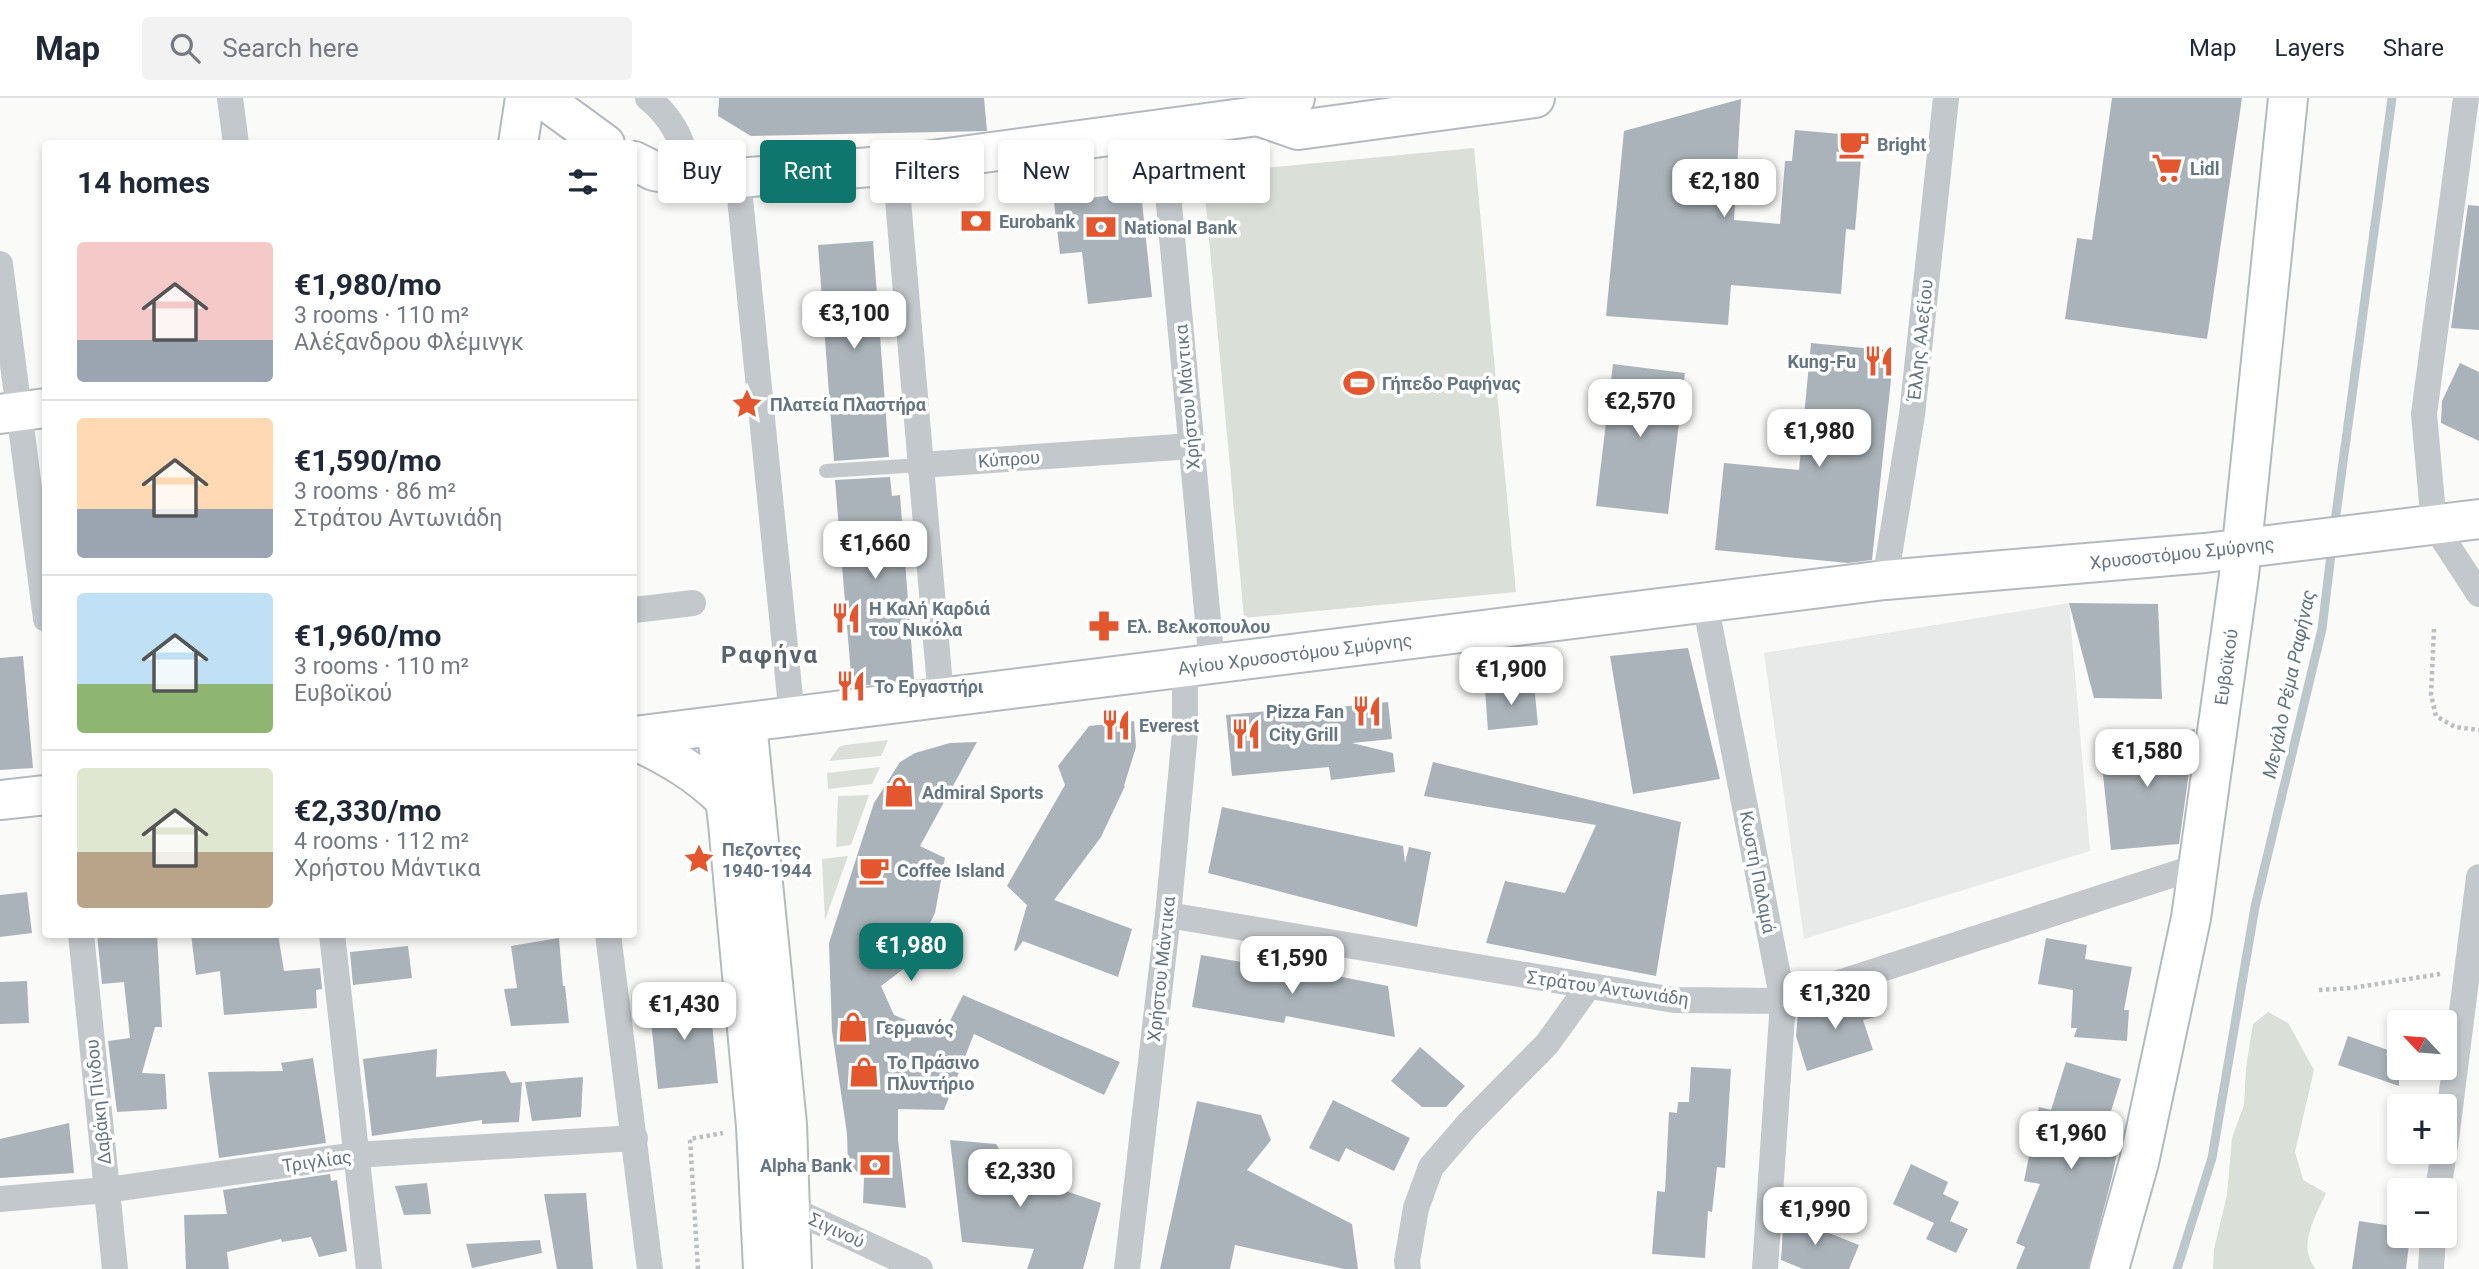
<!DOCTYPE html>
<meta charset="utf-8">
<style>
body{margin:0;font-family:Roboto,sans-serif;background:#f2f2f3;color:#1f2937;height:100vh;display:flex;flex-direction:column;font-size:26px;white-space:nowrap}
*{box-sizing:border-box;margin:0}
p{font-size:23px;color:#747a83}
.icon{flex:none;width:38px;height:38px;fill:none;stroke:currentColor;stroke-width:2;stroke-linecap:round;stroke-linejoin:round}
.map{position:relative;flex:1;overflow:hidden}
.side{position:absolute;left:42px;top:42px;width:595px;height:798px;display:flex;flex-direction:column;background:#fff;border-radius:7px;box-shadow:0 4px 10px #0003}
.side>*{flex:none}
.hud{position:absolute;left:658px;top:42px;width:665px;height:63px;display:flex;gap:14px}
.needle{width:46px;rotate:296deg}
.controls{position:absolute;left:2387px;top:912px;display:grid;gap:14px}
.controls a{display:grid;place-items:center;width:70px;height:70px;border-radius:7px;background:#fff;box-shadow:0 4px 10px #0003;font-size:35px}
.price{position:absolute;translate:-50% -60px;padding:0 16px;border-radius:14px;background:#fff;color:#222;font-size:23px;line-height:46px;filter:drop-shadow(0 2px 4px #0008)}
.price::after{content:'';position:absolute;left:50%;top:42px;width:21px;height:16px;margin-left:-10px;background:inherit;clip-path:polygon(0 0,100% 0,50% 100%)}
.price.active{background:#0f766e;color:#fff}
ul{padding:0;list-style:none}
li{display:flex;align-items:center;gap:21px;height:175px;padding:0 35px}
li+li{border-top:2px solid #e0e1e3}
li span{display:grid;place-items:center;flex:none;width:196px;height:140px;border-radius:7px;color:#555}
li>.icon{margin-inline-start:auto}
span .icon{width:84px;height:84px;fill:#fffc;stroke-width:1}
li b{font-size:30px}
h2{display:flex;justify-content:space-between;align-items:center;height:84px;padding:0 35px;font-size:30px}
.tag{padding:0 24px;border-radius:7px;background:#fff;box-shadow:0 4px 10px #0003;font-size:24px;line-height:63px}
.tag.active{background:#0f766e;color:#fff}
header{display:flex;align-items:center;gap:42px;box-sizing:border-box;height:98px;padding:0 35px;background:#fff;border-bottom:2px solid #e0e1e3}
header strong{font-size:33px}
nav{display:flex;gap:38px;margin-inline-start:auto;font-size:24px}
.search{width:490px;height:63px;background:#f2f2f3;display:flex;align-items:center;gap:18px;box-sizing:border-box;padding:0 24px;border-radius:7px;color:#747a83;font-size:26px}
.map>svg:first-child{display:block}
.built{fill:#e8e9e9}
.green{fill:#dadfd7}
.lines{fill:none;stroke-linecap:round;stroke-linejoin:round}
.stream{stroke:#bbc7cb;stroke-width:9}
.building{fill:#aab3b9}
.secondary-casing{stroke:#b3babf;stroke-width:42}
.primary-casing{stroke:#b5babe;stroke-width:42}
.path{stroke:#bbbfc2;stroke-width:4.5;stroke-dasharray:3.5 3.5;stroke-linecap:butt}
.lane{stroke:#c3c8cc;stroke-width:14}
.street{stroke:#c3c8cc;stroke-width:26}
.secondary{stroke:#fff;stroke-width:38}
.primary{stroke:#fff;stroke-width:38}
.labels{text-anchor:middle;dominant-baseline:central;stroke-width:7;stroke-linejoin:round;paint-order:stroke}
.poi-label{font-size:18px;font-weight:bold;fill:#657683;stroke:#fff;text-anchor:start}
.street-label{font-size:18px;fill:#657683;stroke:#fff}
.water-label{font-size:19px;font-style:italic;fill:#60757c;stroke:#fff}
.district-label{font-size:24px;font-weight:bold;letter-spacing:2px;fill:#57646e;stroke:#fff}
</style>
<header>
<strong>Map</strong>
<div class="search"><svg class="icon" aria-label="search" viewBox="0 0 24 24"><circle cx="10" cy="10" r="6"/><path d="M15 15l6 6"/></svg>Search here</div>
<nav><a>Map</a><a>Layers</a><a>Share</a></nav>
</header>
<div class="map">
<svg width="2479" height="1171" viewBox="0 0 2479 1171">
<rect width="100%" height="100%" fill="#fafaf8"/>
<path class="built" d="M2069 505 2090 753 1804 841 1764 555Z"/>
<g class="green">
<path d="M1474 50 1516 494 1244 520 1203 76Z"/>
<path d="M888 642 881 658 829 663 839 649 845 647Z"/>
<path d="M880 669 872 686 828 691 827 675Z"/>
<path d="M869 697 851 747 836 749 838 698Z"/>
<path d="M848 758 825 822 822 761Z"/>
<path d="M2268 914 2288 925 2314 972 2295 1054 2303 1082 2326 1095C2316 1118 2296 1148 2316 1171H2213L2214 1151 2227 1097 2232 1040 2244 1007 2246 970 2253 926Z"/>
</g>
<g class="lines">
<g class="stream">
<path d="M2334 431 2392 0"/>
<path d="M2177 1171 2212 1060 2255 809 2322 531 2332 448"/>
</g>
</g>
<g class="building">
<path d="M719 0H984L987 33 751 38 718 18Z"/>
<path d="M2112 0H2242L2207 241 2065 221 2077 140 2092 142Z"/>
<path d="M1741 1 1734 122 1780 126 1785 63H1792L1795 32 1863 38 1855 132 1846 131 1841 196 1731 187 1728 227 1606 218 1624 33Z"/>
<path d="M1141 94 1152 199 1088 206 1082 154 1060 156 1054 104Z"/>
<path d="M2468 107 2479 108V232L2451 230Z"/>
<path d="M873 143 889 359 834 363 818 147Z"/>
<path d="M1811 245 1894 253 1872 462 1848 465 1715 452 1724 365 1799 372Z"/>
<path d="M2460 265 2479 274V343L2441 325 2442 303Z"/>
<path d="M1613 266 1685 275 1668 416 1596 408Z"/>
<path d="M890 379 892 398 900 397 914 581 852 589 835 382Z"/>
<path d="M2069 505 2158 506 2162 601 2094 600Z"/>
<path d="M1688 550 1720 681 1633 696 1610 558Z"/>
<path d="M23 558 33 670 0 672V560Z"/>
<path d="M1534 586 1538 627 1488 632 1485 591Z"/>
<path d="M1388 604 1392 641 1352 645 1393 655 1395 674 1331 682 1329 669 1232 678 1226 617 1301 610V613Z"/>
<path d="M1134 623 1136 649 1124 688H1125L1101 739 1054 802 1132 831 1118 879 1023 843 1016 853 1014 852 1027 807 1007 788 1065 687 1058 668 1089 628Z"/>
<path d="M2195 631 2179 746 2111 752 2100 648Z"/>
<path d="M977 644 920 748 945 760 935 815 910 866 881 888 894 917 943 937 963 897 1120 964 1104 997 974 936 944 1012 898 1011V1042L906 1110 863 1105 864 1080 848 1066 847 1036 832 933 829 845 874 705 900 664 915 655 950 645Z"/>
<path d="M1433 664 1681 724 1656 878 1486 845 1505 783 1565 795 1596 727 1424 698Z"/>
<path d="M1222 709 1403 748 1405 765 1409 749 1431 754 1417 829 1208 775Z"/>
<path d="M27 794 32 835 0 839V797Z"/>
<path d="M97 836H157L162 929H155L142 975 165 976 167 1011 117 1014 108 943 130 940 124 884 102 886Z"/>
<path d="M191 836H278L284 873 320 870 322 891 316 892 317 910 224 917 220 873 196 877Z"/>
<path d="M559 840 563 888H565L569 925 511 928 504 891 517 890 511 848Z"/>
<path d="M2046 840 2087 847 2085 861 2132 869 2124 912H2129L2127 943 2074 939 2077 930H2071L2073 892 2038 886Z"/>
<path d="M408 848 412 880 353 887 350 854Z"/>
<path d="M1201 857 1306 875V872L1388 888 1395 939 1286 918 1284 925 1192 909Z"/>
<path d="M27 883 29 925 0 926V884Z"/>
<path d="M1867 892 1875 919 1863 922 1873 952 1807 973 1796 938 1798 915Z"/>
<path d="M709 896 718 985 658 991 649 903Z"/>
<path d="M2348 938 2388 952 2386 957 2399 962V988L2338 967Z"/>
<path d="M1420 949 1465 988 1446 1009H1422L1391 983Z"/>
<path d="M437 951 436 979 505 973 511 985 522 984 519 1024 482 1026V1022L372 1038 363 961Z"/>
<path d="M313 960 326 1045 219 1060 208 974 283 973 281 965Z"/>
<path d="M2066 964 2121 981 2108 1023 2123 1026 2112 1079 2088 1171H2016L2025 1149 2016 1145 2040 1086 2024 1083 2039 1009 2051 1012Z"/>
<path d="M1691 969 1731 971 1725 1070 1717 1069 1712 1114 1708 1113 1705 1160 1652 1156 1657 1093 1665 1094 1669 1014 1677 1015 1678 1004H1689Z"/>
<path d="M583 979 581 1019 532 1023 525 984Z"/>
<path d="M1333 1002 1410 1040 1394 1073 1346 1050 1339 1064 1309 1050Z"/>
<path d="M1197 1003 1261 1017 1271 1042 1247 1072 1352 1126 1358 1171H1344L1235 1147 1230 1171H1160Z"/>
<path d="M69 1025 74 1075 0 1080V1041Z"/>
<path d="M950 1042 996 1046 1009 1067 1025 1075V1079L1101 1105 1083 1171H1027L1034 1151 962 1144Z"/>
<path d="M1911 1066 1948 1084 1943 1096 1959 1104 1950 1123 1968 1131 1956 1155 1926 1141 1934 1125 1893 1106Z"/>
<path d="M330 1076 331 1083 337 1082 347 1153 319 1159 311 1139 282 1144 281 1141 227 1154 229 1171H186L184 1117 227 1116 223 1092Z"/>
<path d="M427 1085 431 1116 404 1117 395 1088Z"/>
<path d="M586 1095 593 1171H557L544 1096Z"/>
<path d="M1784 1117 1859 1147 1849 1171H1803L1781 1162Z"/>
<path d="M2359 1123 2399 1129V1138H2410L2406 1171H2352Z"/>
<path d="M540 1142 542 1155 472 1170 466 1146Z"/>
</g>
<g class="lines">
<g class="secondary-casing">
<g id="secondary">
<path d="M542 0 605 46"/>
<path d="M1258 18 1298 32 1535 0"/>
<path d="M518 46 525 0"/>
<path d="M634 63 654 73 690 80H738L895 67 1258 18 1295 0"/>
<path d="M0 316 46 310"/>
<path d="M634 638 1885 482 2205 455 2479 421"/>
<path d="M0 702 46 697"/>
<path d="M2109 1171 2139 1064 2191 820 2239 477 2288 0"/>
</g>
</g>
<g class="primary-casing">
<g id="primary">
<path d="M747 625 787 1026 792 1171"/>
<path d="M716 628 728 725 756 1028 763 1171"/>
<path d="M634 642C668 658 698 675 725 702"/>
</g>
</g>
<g class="path">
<path d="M2434 531 2431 597 2436 618 2455 629 2479 632"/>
<path d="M2319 892 2352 890 2440 876"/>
<path d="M698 1171 690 1041 723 1035"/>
</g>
<path class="lane" d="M826 373 921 367"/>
<g class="street">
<path d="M230 0 236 46"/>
<path d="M648 0C675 22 685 47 690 80"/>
<path d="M2466 0 2424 316 2434 427 2479 496"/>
<path d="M1162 32 1212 566"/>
<path d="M895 67 941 600"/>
<path d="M738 80 792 619"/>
<path d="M0 166 46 521"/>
<path d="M921 367 1192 348"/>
<path d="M1885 482 1912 317 1946 0"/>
<path d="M1705 505 1783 903 1765 1171"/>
<path d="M634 512 693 505"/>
<path d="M1168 817 1674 902 1783 903 2199 768"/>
<path d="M81 836 115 1171"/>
<path d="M332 836 369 1171"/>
<path d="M608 836 650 1171"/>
<path d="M2445 1049 2479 779"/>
<path d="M2438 1092 2444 1054"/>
<path d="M0 1101 107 1092 355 1057 635 1040"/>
<path d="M791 1111 920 1171"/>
<path d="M1127 1171 1168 817 1185 635V570"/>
<path d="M1408 1171 1407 1163 1416 1110 1431 1069 1469 1025 1547 946 1588 889"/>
<path d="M2431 1171 2433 1138"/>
</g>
<use href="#secondary" class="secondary"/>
<use href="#primary" class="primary"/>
</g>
<defs>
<g id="cafe-bare" transform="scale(2.415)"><path d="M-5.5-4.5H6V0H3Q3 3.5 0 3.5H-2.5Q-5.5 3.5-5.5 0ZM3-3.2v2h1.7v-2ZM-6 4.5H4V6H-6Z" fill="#e4572e" stroke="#fff" stroke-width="2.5" paint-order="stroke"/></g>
<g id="supermarket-bare" transform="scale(2.415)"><path d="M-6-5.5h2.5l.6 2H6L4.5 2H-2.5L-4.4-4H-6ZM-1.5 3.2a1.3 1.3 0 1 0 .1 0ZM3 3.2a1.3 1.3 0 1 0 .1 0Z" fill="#e4572e" stroke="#fff" stroke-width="2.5" paint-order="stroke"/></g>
<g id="bank-bare" transform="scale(2.415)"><path d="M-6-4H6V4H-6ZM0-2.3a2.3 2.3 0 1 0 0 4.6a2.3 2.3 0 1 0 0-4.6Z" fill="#e4572e" stroke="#fff" stroke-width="2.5" paint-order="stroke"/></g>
<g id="restaurant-bare" transform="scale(2.415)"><path d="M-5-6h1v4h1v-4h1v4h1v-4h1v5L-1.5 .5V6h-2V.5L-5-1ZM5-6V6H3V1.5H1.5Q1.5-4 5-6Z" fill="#e4572e" stroke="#fff" stroke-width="2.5" paint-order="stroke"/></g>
<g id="stadium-bare" transform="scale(2.415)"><path d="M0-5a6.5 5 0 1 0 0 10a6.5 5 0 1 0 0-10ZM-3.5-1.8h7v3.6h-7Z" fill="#e4572e" stroke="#fff" stroke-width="2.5" paint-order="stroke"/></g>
<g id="sight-bare" transform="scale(2.415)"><path d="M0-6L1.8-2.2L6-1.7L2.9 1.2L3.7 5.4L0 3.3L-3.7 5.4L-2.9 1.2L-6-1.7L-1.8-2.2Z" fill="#e4572e" stroke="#fff" stroke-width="2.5" paint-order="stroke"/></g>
<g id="pharmacy-bare" transform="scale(2.415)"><path d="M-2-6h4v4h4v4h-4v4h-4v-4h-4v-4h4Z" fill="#e4572e" stroke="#fff" stroke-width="2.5" paint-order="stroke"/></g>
<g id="shop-bare" transform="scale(2.415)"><path d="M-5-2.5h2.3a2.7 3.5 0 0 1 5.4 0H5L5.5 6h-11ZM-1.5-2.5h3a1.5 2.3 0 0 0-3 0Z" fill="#e4572e" stroke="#fff" stroke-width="2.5" paint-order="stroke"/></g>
</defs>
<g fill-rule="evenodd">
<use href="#cafe-bare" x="1854" y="46"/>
<use href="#supermarket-bare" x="2167" y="70"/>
<use href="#bank-bare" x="976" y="123"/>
<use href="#bank-bare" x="1101" y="129"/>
<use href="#restaurant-bare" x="1879" y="263"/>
<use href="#stadium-bare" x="1359" y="285"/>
<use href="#sight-bare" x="747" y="306"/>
<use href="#restaurant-bare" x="846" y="520"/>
<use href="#pharmacy-bare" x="1104" y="528"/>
<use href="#restaurant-bare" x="851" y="588"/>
<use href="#restaurant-bare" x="1367" y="613"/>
<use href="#restaurant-bare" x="1116" y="627"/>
<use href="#restaurant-bare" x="1246" y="636"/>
<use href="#shop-bare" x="899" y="694"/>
<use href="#sight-bare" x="699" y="761"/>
<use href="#cafe-bare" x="874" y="772"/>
<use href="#shop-bare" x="853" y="929"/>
<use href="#shop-bare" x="864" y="974"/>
<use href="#bank-bare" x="875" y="1067"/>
</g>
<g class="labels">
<g class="poi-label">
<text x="1877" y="46">Bright</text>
<text x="2190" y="70">Lidl</text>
<text x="999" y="123">Eurobank</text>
<text x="1124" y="129">National Bank</text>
<text x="1856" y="263" text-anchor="end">Kung-Fu</text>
<text x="1382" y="285">Γήπεδο Ραφήνας</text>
<text x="770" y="306">Πλατεία Πλαστήρα</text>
<text x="869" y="510">Η Καλή Καρδιά<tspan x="869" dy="21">του Νικόλα</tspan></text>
<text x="1127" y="528">Ελ. Βελκοπουλου</text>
<text x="874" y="588">Το Εργαστήρι</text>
<text x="1344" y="613" text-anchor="end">Pizza Fan</text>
<text x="1139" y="627">Everest</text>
<text x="1269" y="636">City Grill</text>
<text x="922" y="694">Admiral Sports</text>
<text x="722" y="751">Πεζοντες<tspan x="722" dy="21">1940-1944</tspan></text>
<text x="897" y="772">Coffee Island</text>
<text x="876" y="929">Γερμανός</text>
<text x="887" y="964">Το Πράσινο<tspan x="887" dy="21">Πλυντήριο</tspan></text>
<text x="852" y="1067" text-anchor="end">Alpha Bank</text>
</g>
<g class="street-label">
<text transform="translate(1920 242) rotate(-84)">Έλλης Αλεξίου</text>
<text transform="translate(1187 299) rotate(-95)">Χρήστου Μάντικα</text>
<text transform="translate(1009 361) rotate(-4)">Κύπρου</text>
<text transform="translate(2182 455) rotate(-6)">Χρυσοστόμου Σμύρνης</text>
<text transform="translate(1295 556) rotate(-7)">Αγίου Χρυσοστόμου Σμύρνης</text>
<text transform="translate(2226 569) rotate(-82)">Ευβοϊκού</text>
<text transform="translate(1758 774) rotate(79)">Κωστή Παλαμά</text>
<text transform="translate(1161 871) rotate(-84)">Χρήστου Μάντικα</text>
<text transform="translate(1608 890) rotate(8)">Στράτου Αντωνιάδη</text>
<text transform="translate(98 1004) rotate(-96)">Δαβάκη Πίνδου</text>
<text transform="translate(317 1063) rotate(-8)">Τριγλίας</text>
<text transform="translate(837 1132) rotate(25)">Σιγινού</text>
</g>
<g class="water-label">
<text transform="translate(2289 586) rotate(-78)">Μεγάλο Ρέμα Ραφήνας</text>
</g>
<g class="district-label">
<text x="770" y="557">Ραφήνα</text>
</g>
</g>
</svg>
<div class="controls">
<a><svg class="needle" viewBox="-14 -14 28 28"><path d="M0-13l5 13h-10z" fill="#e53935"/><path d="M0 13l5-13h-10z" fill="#747a83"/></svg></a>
<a>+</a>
<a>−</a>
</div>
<b class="price" style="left:1724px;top:121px">€2,180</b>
<b class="price" style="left:854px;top:253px">€3,100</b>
<b class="price" style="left:1640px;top:341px">€2,570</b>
<b class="price" style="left:1819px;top:371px">€1,980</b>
<b class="price" style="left:875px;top:483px">€1,660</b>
<b class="price" style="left:1511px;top:609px">€1,900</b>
<b class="price" style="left:2147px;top:691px">€1,580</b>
<b class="price active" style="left:911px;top:885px">€1,980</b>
<b class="price" style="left:1292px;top:898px">€1,590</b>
<b class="price" style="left:1835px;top:933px">€1,320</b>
<b class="price" style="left:684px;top:944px">€1,430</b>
<b class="price" style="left:2071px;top:1073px">€1,960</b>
<b class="price" style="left:1020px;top:1111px">€2,330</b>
<b class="price" style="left:1815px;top:1149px">€1,990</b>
<div class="hud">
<a class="tag">Buy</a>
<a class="tag active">Rent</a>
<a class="tag">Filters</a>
<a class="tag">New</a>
<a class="tag">Apartment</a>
</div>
<section class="side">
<h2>14 homes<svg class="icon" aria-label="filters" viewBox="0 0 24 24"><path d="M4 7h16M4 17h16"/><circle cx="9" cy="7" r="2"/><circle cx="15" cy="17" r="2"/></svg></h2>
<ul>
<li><span style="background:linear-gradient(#f6c9c9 70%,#9aa5b1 0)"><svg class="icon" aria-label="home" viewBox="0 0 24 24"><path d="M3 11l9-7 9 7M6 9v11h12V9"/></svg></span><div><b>€1,980/mo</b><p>3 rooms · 110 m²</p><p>Αλέξανδρου Φλέμινγκ</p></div></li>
<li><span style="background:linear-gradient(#ffd9b3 65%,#9aa5b1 0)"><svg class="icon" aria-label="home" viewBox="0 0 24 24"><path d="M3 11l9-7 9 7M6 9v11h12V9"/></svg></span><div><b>€1,590/mo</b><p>3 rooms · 86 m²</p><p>Στράτου Αντωνιάδη</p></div></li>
<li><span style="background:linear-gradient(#bfe0f5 65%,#8fb573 0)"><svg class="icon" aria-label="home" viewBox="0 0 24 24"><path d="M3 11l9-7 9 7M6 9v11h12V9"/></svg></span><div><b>€1,960/mo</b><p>3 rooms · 110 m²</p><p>Ευβοϊκού</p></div></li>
<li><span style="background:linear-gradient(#dfe7d0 60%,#b9a48a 0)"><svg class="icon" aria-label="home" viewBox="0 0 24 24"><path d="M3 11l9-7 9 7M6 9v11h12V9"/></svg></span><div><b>€2,330/mo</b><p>4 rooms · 112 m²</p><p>Χρήστου Μάντικα</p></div></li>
</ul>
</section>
</div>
